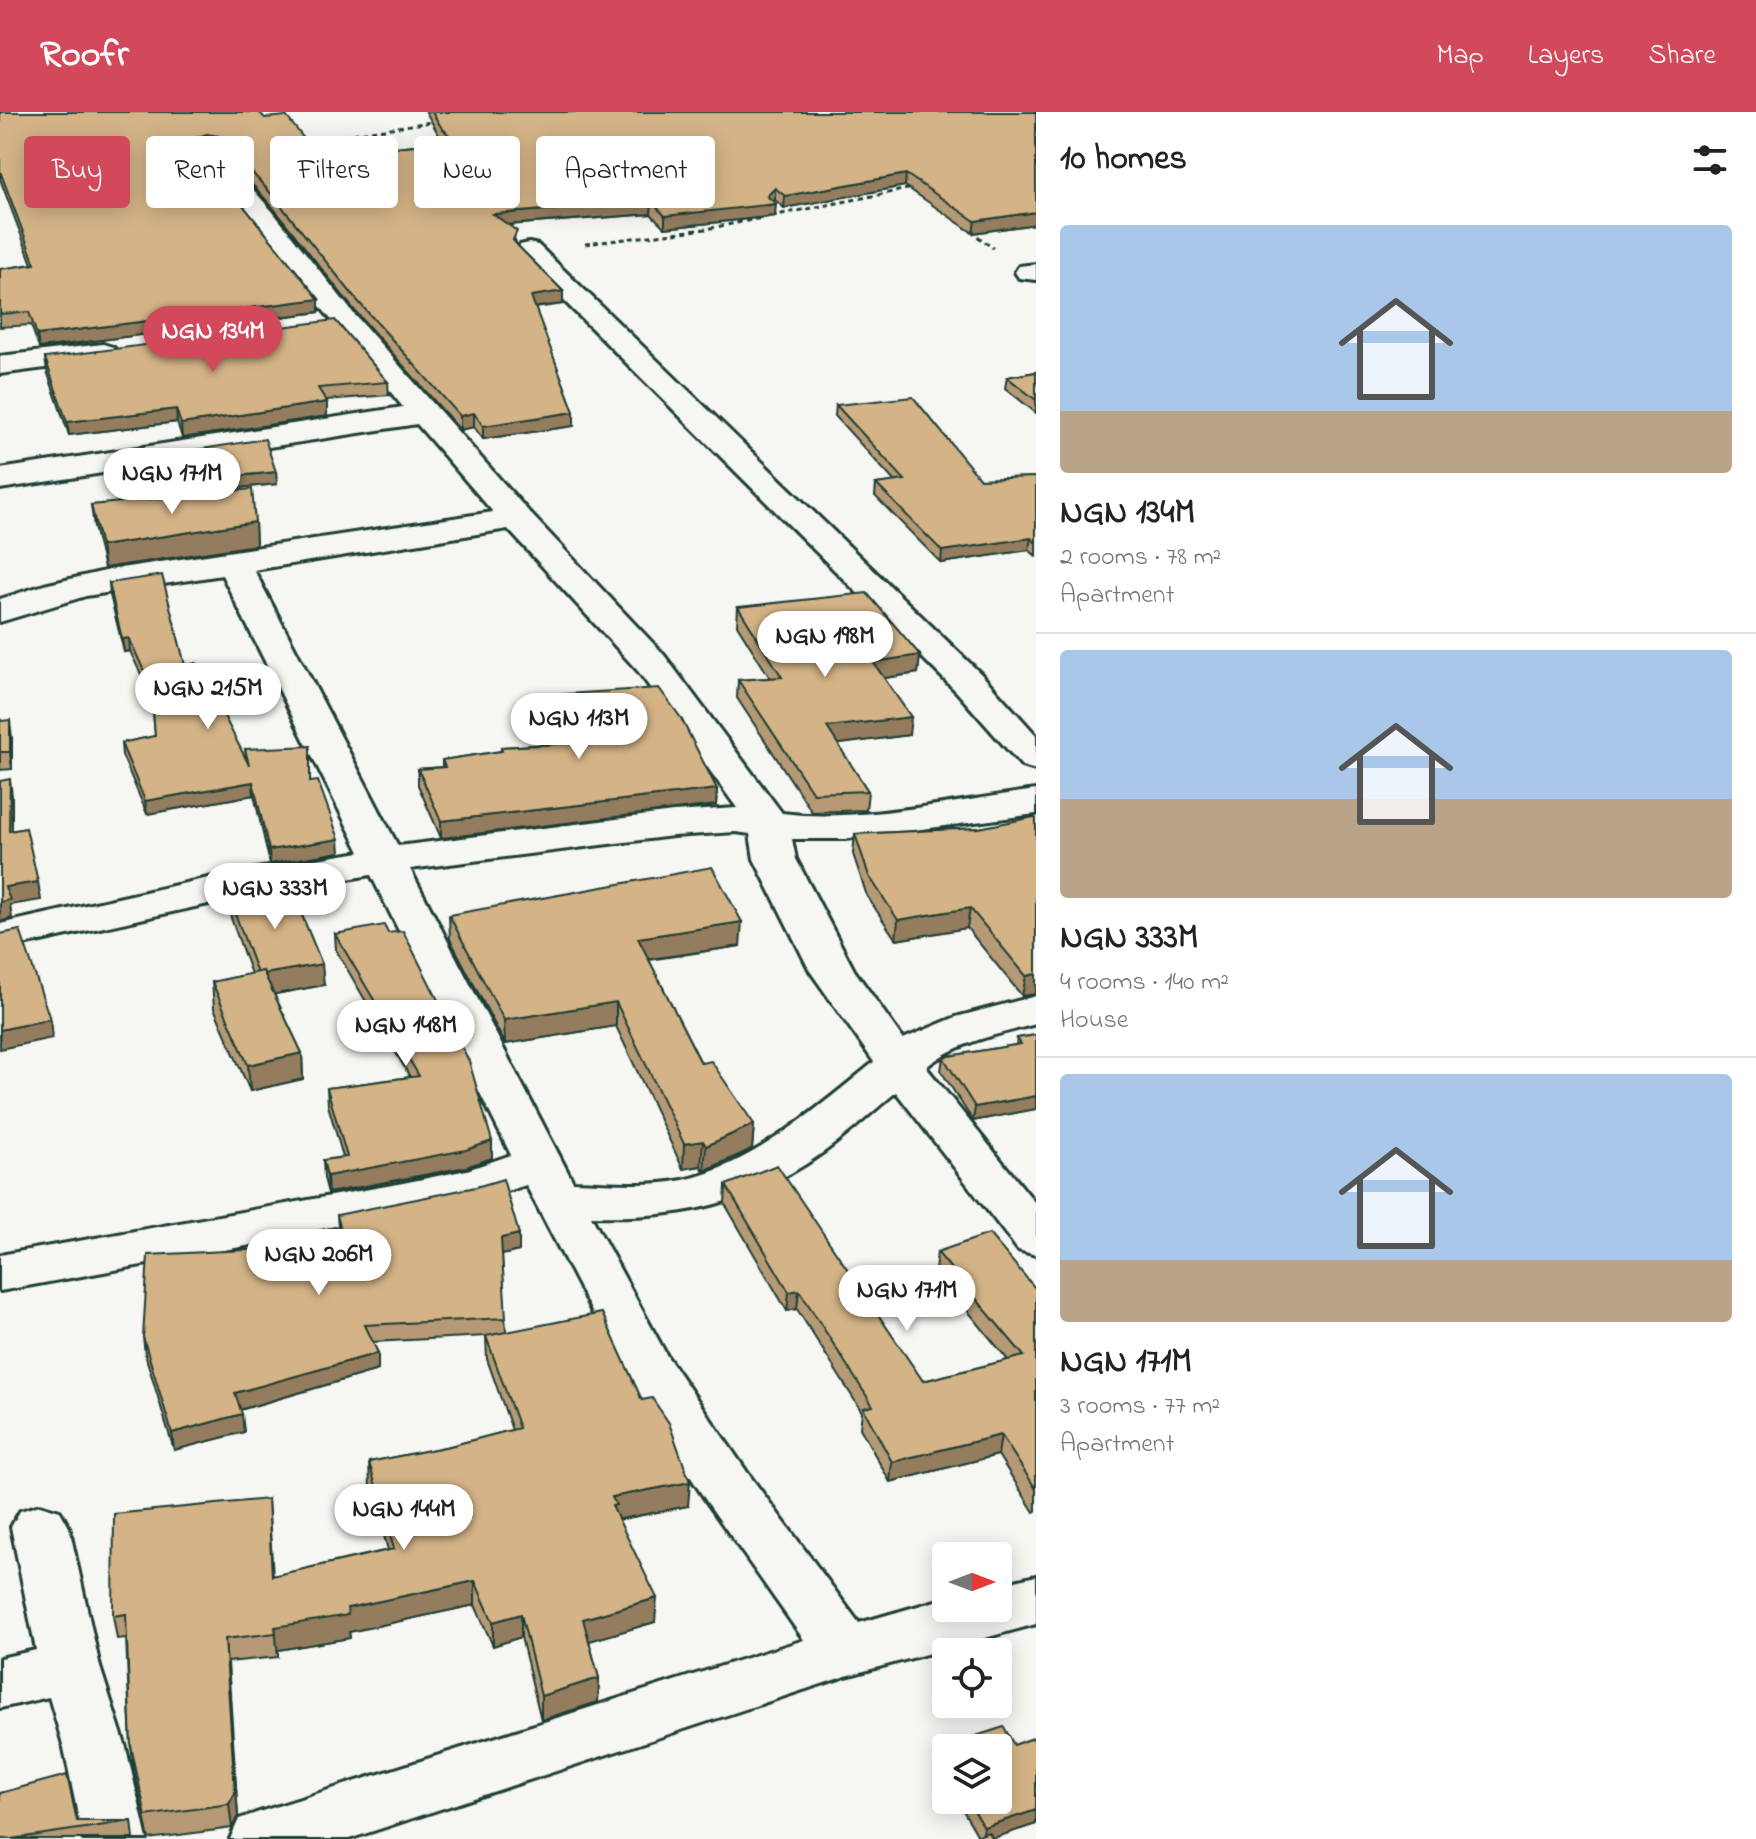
<!DOCTYPE html>
<meta charset="utf-8">
<style>
body{margin:0;font-family:"Indie Flower",sans-serif;background:#f6f6f6;color:#222;height:100vh;display:flex;flex-direction:column;font-size:30px;white-space:nowrap}
*{box-sizing:border-box;margin:0}
p{font-size:26px;color:#767676}
.icon{flex:none;width:44px;height:44px;fill:none;stroke:currentColor;stroke-width:2;stroke-linecap:round;stroke-linejoin:round}
.map{position:relative;flex:1;overflow:hidden}
.panel{display:flex;flex-direction:column;background:#fff;width:720px}
.panel>*{flex:none}
.hud{position:absolute;left:24px;top:24px;width:760px;height:72px;display:flex;gap:16px}
.needle{width:52px;rotate:90deg}
.fabs{position:absolute;left:932px;top:1430px;display:grid;gap:16px}
.fabs a{display:grid;place-items:center;width:80px;height:80px;border-radius:8px;background:#fff;box-shadow:0 4px 20px #0003;font-size:40px}
.price{position:absolute;translate:-50% -68px;padding:0 18px;border-radius:28px;background:#fff;color:#222;font-size:26px;line-height:52px;filter:drop-shadow(0 2px 4px #0008)}
.price::after{content:'';position:absolute;left:50%;top:48px;width:24px;height:18px;margin-left:-12px;background:inherit;clip-path:polygon(0 0,100% 0,50% 100%)}
.price.current{background:#d1495b;color:#fff}
ul{padding:0;list-style:none}
li{display:grid;align-content:center;gap:16px;height:424px;padding:0 24px}
li+li{border-top:2px solid #e0e0e0}
li span{display:grid;place-items:center;height:248px;border-radius:8px;color:#555}
li>.icon{margin-inline-start:auto}
span .icon{width:144px;height:144px;fill:#fffc;stroke-width:1}
li b{font-size:34px}
h2{display:flex;justify-content:space-between;align-items:center;height:96px;padding:0 24px;font-size:34px}
.tag{padding:0 28px;border-radius:8px;background:#fff;box-shadow:0 4px 20px #0003;font-size:28px;line-height:72px}
.tag.current{background:#d1495b;color:#fff}
header{display:flex;align-items:center;gap:48px;box-sizing:border-box;height:112px;padding:0 40px;background:#d1495b;color:#fff}
header strong{font-size:38px}
nav{display:flex;gap:44px;margin-inline-start:auto;font-size:28px}
main{display:flex;flex:1;min-height:0}
.map>svg:first-child{display:block}
.lines{fill:none;stroke-linecap:round;stroke-linejoin:round}
.street-casing{stroke:#1f3d34;stroke-width:6}
.path{stroke:#1f3d34;stroke-width:3;stroke-dasharray:5 4;stroke-linecap:butt}
.street{fill:#f6f6f2;fill-rule:evenodd}
.wall{fill:#b69a74;stroke:#1f3d34;stroke-width:2}
.shaded-wall{fill:#947d5e;stroke:#1f3d34;stroke-width:2}
.building{fill:#d4b387;stroke:#1f3d34;stroke-width:2}
</style>
<header>
<strong>Roofr</strong>
<nav><a>Map</a><a>Layers</a><a>Share</a></nav>
</header>
<main>
<div class="map">
<svg width="1036" height="1727" viewBox="0 0 1036 1727">
<rect width="100%" height="100%" fill="#f6f6f2"/>
<filter id="ink" filterUnits="userSpaceOnUse"><feTurbulence type="fractalNoise" baseFrequency=".0125" numOctaves="2"/><feDisplacementMap in="SourceGraphic" scale="16" xChannelSelector="R" yChannelSelector="G"/><feConvolveMatrix kernelMatrix="1 2 1 2 8 2 1 2 1" color-interpolation-filters="sRGB"/></filter>
<g filter="url(#ink)">
<g class="lines">
<g class="street-casing">
<g id="street">
<path d="M209 36 218 38 273 100 354 202 528 399 664 543 782 701C858 711 958 688 1036 678V702L846 727H792L796 747 854 858 903 927 956 905 1036 884V912C999 922 956 930 926 955L1036 1092V1143L1018 1138 896 980C873 999 850 1021 825 1039 752 1092 679 1107 591 1104L667 1244 747 1360 859 1511 946 1486V1496H998V1473L1036 1464V1512L846 1564 349 1727H230L239 1707 262 1699 804 1528 707 1390 628 1269 526 1073 476 1089 398 1106 0 1179V1143L398 1072 467 1058 511 1043 371 763 231 787 0 838V812L231 761 360 740 222 463 86 484 0 510V487L44 473 114 457 493 400 417 312 0 377V357L403 295 200 48 197 43 200 38ZM508 417 638 559 737 696 673 700 398 734 254 458ZM736 720 750 722 754 747 810 859 874 950C821 993 752 1054 683 1068 647 1075 610 1071 573 1070L410 757 673 724Z"/>
<path d="M529 131 538 133 982 563 1036 623V658L1022 654 956 579 520 145 516 139 520 133Z"/>
<path d="M1036 152V168L1019 166 1015 160 1019 154Z"/>
<path d="M103 232 113 235 118 241 113 247 0 262V244Z"/>
<path d="M40 1393 60 1399 69 1415 100 1555 126 1636 147 1727H83L64 1636 49 1585 0 1596V1546L36 1538 11 1415 20 1399Z"/>
</g>
</g>
<g class="path">
<path d="M300 30 437 9"/>
<path d="M956 108 993 136"/>
<path d="M585 132 706 117 913 76"/>
</g>
<use href="#street" class="street"/>
</g>
<g class="wall">
<path d="M0 0 265 6 317 43 444 30 441 27 426 0H1036V112L973 121 905 74 784 96 775 88 773 90 775 104 665 116 651 102 509 113 517 133 563 179V192L535 196 574 300V314L483 327 474 315 460 318 356 200 275 98 220 36 208 33 197 37 319 187V200L39 236 31 213 0 215V157L32 152 0 67Z"/>
<path d="M45 246 388 270 389 283 326 288 327 304 182 326 177 310 69 323 47 259Z"/>
<path d="M1036 260V301L1005 276 1007 265Z"/>
<path d="M836 293 980 367 1036 365V444L1029 438 941 451 875 384 876 372 895 370 835 304Z"/>
<path d="M189 339 276 360 277 372 199 380 190 350Z"/>
<path d="M91 393 255 410 256 433 104 456 94 415Z"/>
<path d="M109 471 185 553 246 647 245 637 310 647V670L340 740 270 752 254 683 147 702 122 643 121 631 155 624 152 586 130 539 124 540 110 483Z"/>
<path d="M738 495 920 543 918 561 884 566 909 623 837 632 868 679 866 698 812 700 737 586 738 568 770 566 737 513Z"/>
<path d="M552 583 717 677 716 693 441 726 418 673V657L442 655V648L501 639V635L567 631 552 599Z"/>
<path d="M0 607 12 626V657L0 658Z"/>
<path d="M1036 707V882L1022 884 967 816 896 828 867 784 853 742 855 722 979 716Z"/>
<path d="M229 785 324 873 274 882 302 941 303 967 250 979 214 896 212 870 251 862 231 806Z"/>
<path d="M449 803 740 834 649 848 701 951 754 1012 752 1037 708 1058 704 1059 701 1054 683 1057 616 914 505 932 450 827Z"/>
<path d="M335 822 492 1029V1046L466 1055 328 1081 324 1066 323 1048 343 1045 328 993 327 976 410 965 336 838Z"/>
<path d="M1036 923V997L973 1009 941 959 943 945 1016 933 1017 926Z"/>
<path d="M726 1073 923 1269 1008 1248 935 1159 937 1140 1036 1177V1399L1034 1400 998 1343 890 1370 860 1316 862 1300 797 1197 787 1199 725 1092Z"/>
<path d="M337 1103 519 1139 502 1143 506 1220 688 1394 618 1408 655 1510 589 1529 599 1566 598 1590 541 1608 521 1525 493 1534 475 1493 349 1520 350 1526 278 1538V1545L228 1550 238 1704 232 1716 149 1727 134 1658 131 1634 126 1526 117 1527 113 1504 268 1387 273 1464 388 1438 370 1374 369 1350 450 1334 512 1318 487 1247 486 1224 372 1230 378 1241V1258L240 1298 244 1320 174 1338 145 1242 143 1225 318 1135 317 1119 338 1115Z"/>
<path d="M1036 1625V1712L993 1726 978 1724 957 1688H998L946 1636V1669L935 1651 938 1636 1014 1633Z"/>
<path d="M77 1709H132L134 1727H0Z"/>
</g>
<g class="shaded-wall">
<path d="M207 22 208 33 197 36 195 45 194 33 197 25Z"/>
<path d="M906 62 905 74 784 96 785 84Z"/>
<path d="M775 76V88L770 93 776 92 775 104 665 116V104L767 84Z"/>
<path d="M652 90 651 102 494 114 493 102Z"/>
<path d="M1036 100V112L973 121 975 109Z"/>
<path d="M563 179V192L531 196V184Z"/>
<path d="M319 187V200L39 236 37 223Z"/>
<path d="M327 290V304L182 326 181 312Z"/>
<path d="M176 297 177 310 69 323 67 310Z"/>
<path d="M574 300V314L483 327V314Z"/>
<path d="M474 301V315L460 318V304Z"/>
<path d="M276 360 277 372 199 380 198 368Z"/>
<path d="M255 410 256 433 104 456 101 434Z"/>
<path d="M1031 426 1029 438 941 451 942 439Z"/>
<path d="M129 526 130 539 124 540 122 527Z"/>
<path d="M920 543 918 561 871 568 873 550Z"/>
<path d="M911 605 909 623 825 634 827 615Z"/>
<path d="M10 608 12 626V657L10 640Z"/>
<path d="M10 667 12 684V737L9 719Z"/>
<path d="M253 670 254 683 147 702 145 689Z"/>
<path d="M717 677 716 693 441 726V709Z"/>
<path d="M339 727 340 740 270 752 269 738Z"/>
<path d="M38 770 41 788 10 793 12 806 0 810V790L5 775Z"/>
<path d="M970 796 967 816 896 828 898 808Z"/>
<path d="M742 810 740 834 637 849 638 826Z"/>
<path d="M322 852 324 873 260 885 258 863Z"/>
<path d="M1036 862V882L1022 884 1026 864Z"/>
<path d="M616 890V914L505 932 504 908Z"/>
<path d="M50 907 52 926 0 937V918Z"/>
<path d="M302 941 303 967 250 979 248 953Z"/>
<path d="M1036 984V997L973 1009 975 995Z"/>
<path d="M754 1012 752 1037 704 1059 706 1034Z"/>
<path d="M492 1029V1046L466 1055 328 1081 327 1064Z"/>
<path d="M703 1029 701 1054 683 1057 684 1032Z"/>
<path d="M519 1122V1139L501 1143V1126Z"/>
<path d="M799 1178 797 1197 787 1199 789 1180Z"/>
<path d="M378 1241V1258L236 1299 235 1281Z"/>
<path d="M242 1302 244 1320 174 1338 172 1321Z"/>
<path d="M1001 1323 998 1343 890 1370 892 1350Z"/>
<path d="M690 1370 688 1394 616 1408 611 1418 612 1385Z"/>
<path d="M475 1469V1493L349 1520 350 1526 278 1538V1545L275 1515 347 1496Z"/>
<path d="M657 1486 655 1510 583 1531V1507Z"/>
<path d="M521 1502V1525L493 1534V1510Z"/>
<path d="M225 1527 238 1704 232 1716 229 1692Z"/>
<path d="M599 1566 598 1590 541 1608V1584Z"/>
<path d="M1036 1698V1712L990 1727H982L984 1715Z"/>
</g>
<g class="building">
<path d="M0 0H259L265 6 286 4 317 43 455 29 441 15 432 0H1036V100L975 109 906 62 785 84 775 76 767 84 776 92 665 104 652 90 493 102 517 119 513 128 518 134 563 179 531 184 574 300 483 314 474 301 460 304 356 187 275 86 219 24 207 22 197 25 194 33 319 187 37 223 29 200 0 202V157L35 152 0 59Z"/>
<path d="M335 208 388 270 318 276 327 290 181 312 176 297 67 310 45 246Z"/>
<path d="M1036 260V288L1007 265Z"/>
<path d="M913 285 980 367 1036 365V431L1031 426 942 439 876 372 905 368 836 293Z"/>
<path d="M265 327 276 360 198 368 189 339Z"/>
<path d="M252 377 255 410 101 434 91 393Z"/>
<path d="M162 463 185 553 197 551 249 653 245 637 310 634V670L318 669 339 727 269 738 253 670 145 689 121 631 155 624 151 574 129 526 122 527 109 471Z"/>
<path d="M867 481 920 543 873 550 911 605 827 615 868 679 813 681 738 568 782 565 738 495Z"/>
<path d="M659 576 681 606 717 677 441 709 418 657 445 655 442 648 502 639 501 635 575 631 552 583Z"/>
<path d="M0 607 1 609 10 608V640H0Z"/>
<path d="M10 667 9 719 26 716 38 770 5 775 10 788 0 790V669Z"/>
<path d="M1034 705 1036 707V862L1026 864 970 796 898 808 869 764 855 722 979 716Z"/>
<path d="M712 755 742 810 638 826 701 951 711 949 754 1012 706 1034 703 1029 684 1032 616 890 504 908 449 803Z"/>
<path d="M290 774 322 852 264 862 263 859 257 861 229 785Z"/>
<path d="M384 813 388 821 403 819 469 949 492 1029 466 1038 327 1064 323 1048 347 1045 327 976 419 964 335 822Z"/>
<path d="M20 818 50 907 0 918V822Z"/>
<path d="M263 859 302 941 248 953 212 870Z"/>
<path d="M1036 923V984L975 995 943 945 1021 932 1017 926Z"/>
<path d="M777 1053 923 1269 1024 1244 937 1140 989 1122 1036 1177V1377L1001 1323 892 1350 863 1296 873 1294 799 1178 789 1180 726 1073Z"/>
<path d="M503 1067 519 1122 501 1126 506 1206 365 1213 378 1241 235 1281 242 1302 172 1321 143 1225 148 1143 322 1134 317 1119 340 1114 337 1103 476 1075Z"/>
<path d="M602 1201 642 1288 652 1286 669 1311 690 1370 612 1385 616 1393 612 1394 657 1486 583 1507 599 1566 541 1584 521 1502 493 1510 475 1469 347 1496 348 1503 275 1515 276 1521 225 1527 235 1681 229 1692 146 1704 131 1634 126 1502 113 1504 114 1402 268 1387 272 1464 394 1437 369 1350 450 1334 519 1316 486 1224Z"/>
<path d="M1004 1615 1014 1633 1036 1625V1698L984 1715 968 1688H998V1636H946V1650L938 1636Z"/>
<path d="M67 1663 77 1709H132L11 1727H0V1681Z"/>
<path d="M989 1720 993 1727H968Z"/>
</g>
</g>
</svg>
<div class="fabs">
<a><svg class="needle" viewBox="-14 -14 28 28"><path d="M0-13l5 13h-10z" fill="#e53935"/><path d="M0 13l5-13h-10z" fill="#767676"/></svg></a>
<a><svg class="icon" aria-label="locate" viewBox="0 0 24 24"><circle cx="12" cy="12" r="6"/><path d="M12 2v4M12 18v4M2 12h4M18 12h4"/></svg></a>
<a><svg class="icon" aria-label="layers" viewBox="0 0 24 24"><path d="M12 4l9 5-9 5-9-5zM3 14l9 5 9-5"/></svg></a>
</div>
<b class="price current" style="left:213px;top:262px">NGN 134M</b>
<b class="price" style="left:172px;top:404px">NGN 171M</b>
<b class="price" style="left:825px;top:567px">NGN 198M</b>
<b class="price" style="left:208px;top:619px">NGN 215M</b>
<b class="price" style="left:579px;top:649px">NGN 113M</b>
<b class="price" style="left:275px;top:819px">NGN 333M</b>
<b class="price" style="left:406px;top:956px">NGN 148M</b>
<b class="price" style="left:319px;top:1185px">NGN 206M</b>
<b class="price" style="left:907px;top:1221px">NGN 171M</b>
<b class="price" style="left:404px;top:1440px">NGN 144M</b>
<div class="hud">
<a class="tag current">Buy</a>
<a class="tag">Rent</a>
<a class="tag">Filters</a>
<a class="tag">New</a>
<a class="tag">Apartment</a>
</div>
</div>
<section class="panel">
<h2>10 homes<svg class="icon" aria-label="filters" viewBox="0 0 24 24"><path d="M4 7h16M4 17h16"/><circle cx="9" cy="7" r="2"/><circle cx="15" cy="17" r="2"/></svg></h2>
<ul>
<li><span style="background:linear-gradient(#a9c7e8 75%,#b9a48a 0)"><svg class="icon" aria-label="home" viewBox="0 0 24 24"><path d="M3 11l9-7 9 7M6 9v11h12V9"/></svg></span><div><b>NGN 134M</b><p>2 rooms · 78 m²</p><p>Apartment</p></div></li>
<li><span style="background:linear-gradient(#a9c7e8 60%,#b9a48a 0)"><svg class="icon" aria-label="home" viewBox="0 0 24 24"><path d="M3 11l9-7 9 7M6 9v11h12V9"/></svg></span><div><b>NGN 333M</b><p>4 rooms · 140 m²</p><p>House</p></div></li>
<li><span style="background:linear-gradient(#a9c7e8 75%,#b9a48a 0)"><svg class="icon" aria-label="home" viewBox="0 0 24 24"><path d="M3 11l9-7 9 7M6 9v11h12V9"/></svg></span><div><b>NGN 171M</b><p>3 rooms · 77 m²</p><p>Apartment</p></div></li>
</ul>
</section>
</main>
